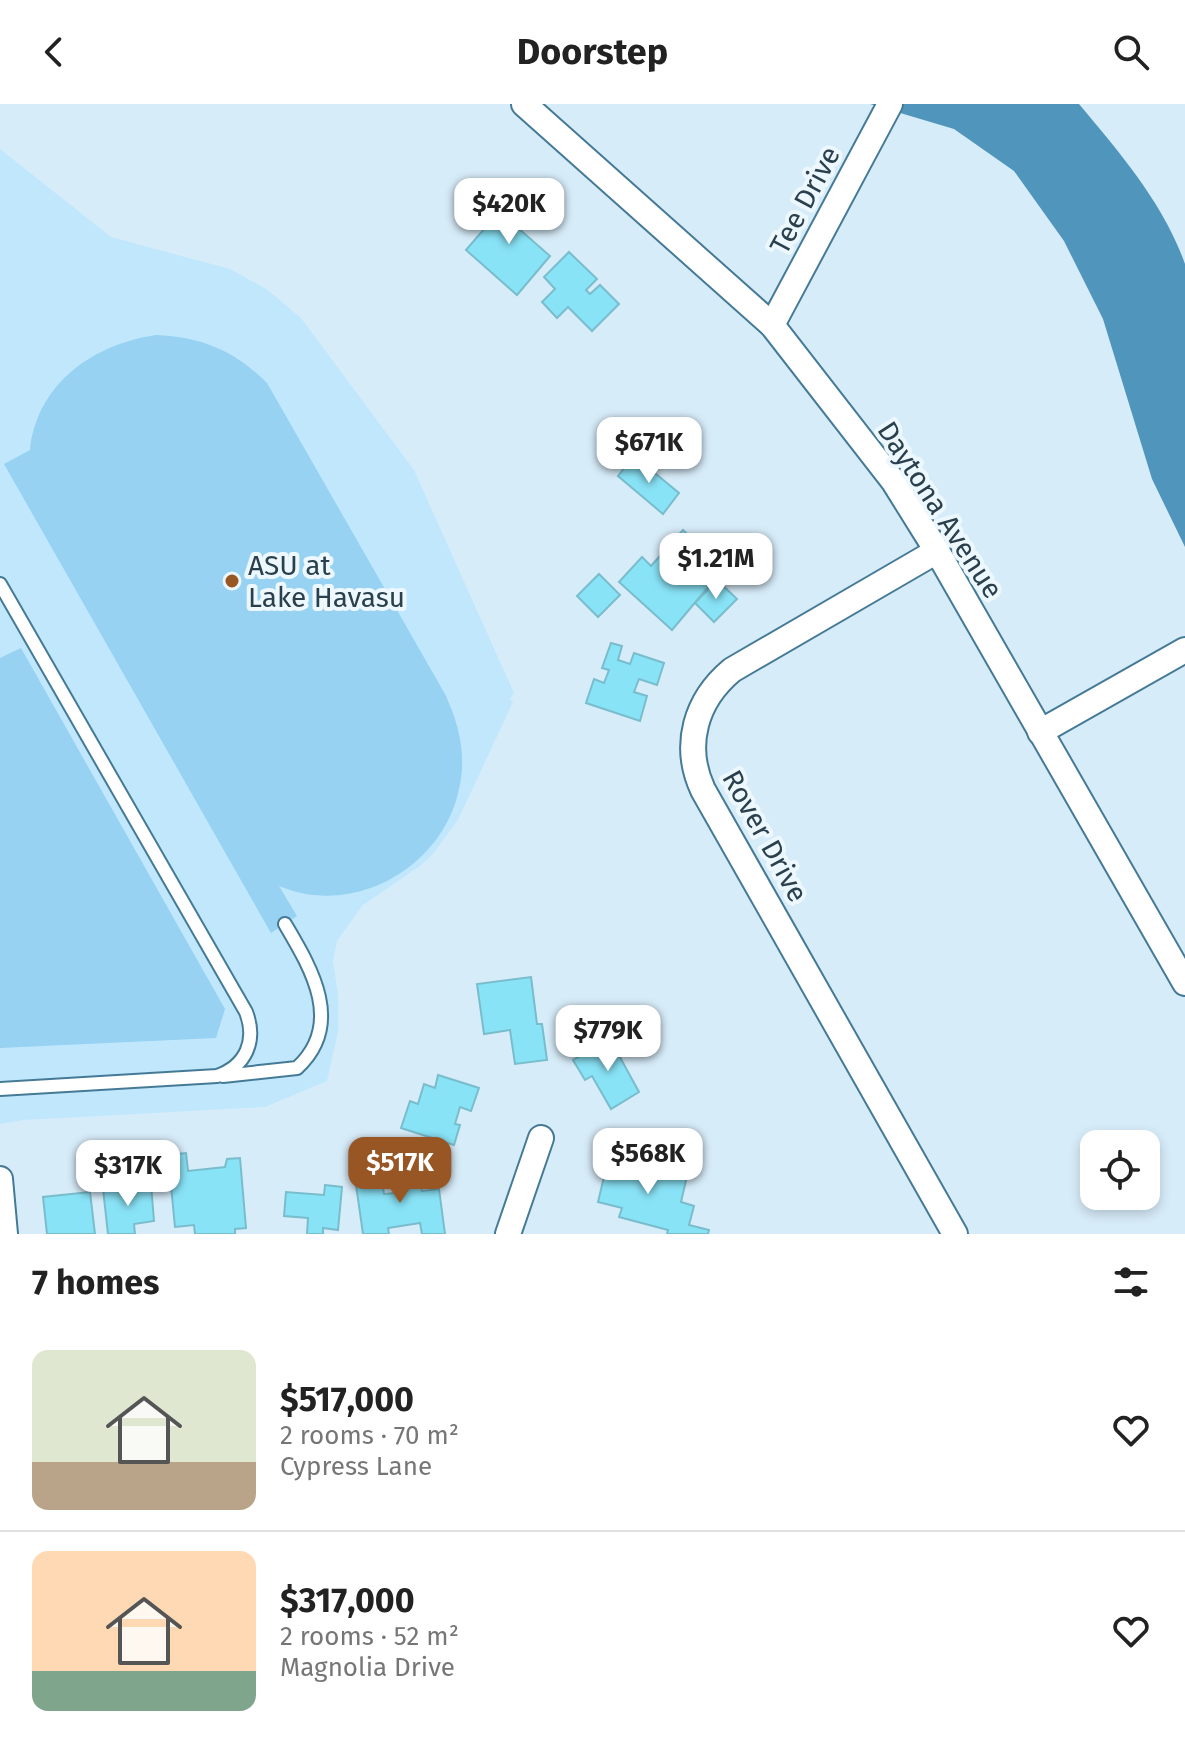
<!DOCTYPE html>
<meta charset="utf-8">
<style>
body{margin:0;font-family:"Fira Sans",sans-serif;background:#f6f6f6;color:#222;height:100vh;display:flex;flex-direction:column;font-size:30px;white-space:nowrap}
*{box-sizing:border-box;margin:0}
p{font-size:26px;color:#767676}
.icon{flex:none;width:44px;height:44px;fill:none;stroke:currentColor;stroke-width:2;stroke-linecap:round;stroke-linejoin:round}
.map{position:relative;height:1130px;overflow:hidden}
.sheet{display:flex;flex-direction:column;background:#fff;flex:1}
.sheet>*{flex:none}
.buttons{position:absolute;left:1080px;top:1026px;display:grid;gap:16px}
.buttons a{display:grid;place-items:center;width:80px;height:80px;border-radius:16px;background:#fff;box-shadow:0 4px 12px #0003;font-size:40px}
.price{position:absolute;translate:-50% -68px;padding:0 18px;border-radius:16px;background:#fff;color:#222;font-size:26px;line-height:52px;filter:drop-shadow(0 2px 4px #0008)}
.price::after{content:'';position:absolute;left:50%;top:48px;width:24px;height:18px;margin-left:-12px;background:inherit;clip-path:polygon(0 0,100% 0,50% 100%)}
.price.selected{background:#985624;color:#fff}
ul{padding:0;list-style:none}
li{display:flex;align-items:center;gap:24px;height:200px;padding:0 32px}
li+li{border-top:2px solid #e0e0e0}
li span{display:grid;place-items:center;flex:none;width:224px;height:160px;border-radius:16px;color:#555}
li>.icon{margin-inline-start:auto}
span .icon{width:96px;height:96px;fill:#fffc;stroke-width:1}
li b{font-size:34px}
h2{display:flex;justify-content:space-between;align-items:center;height:96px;padding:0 32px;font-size:34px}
header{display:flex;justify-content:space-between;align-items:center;height:104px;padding:0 32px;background:#fff;font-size:36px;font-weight:700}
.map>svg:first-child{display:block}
.built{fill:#c1e7fd}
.green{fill:#97d2f3}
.water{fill:#5095bb}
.building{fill:#89e3f7;stroke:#79bdcd;stroke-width:2}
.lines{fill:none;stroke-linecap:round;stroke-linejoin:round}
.lane-casing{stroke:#457a97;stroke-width:16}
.street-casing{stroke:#457a97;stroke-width:28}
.lane{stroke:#fff;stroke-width:12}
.street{stroke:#fff;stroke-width:24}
.poi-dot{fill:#985624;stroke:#edf7fe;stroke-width:3}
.labels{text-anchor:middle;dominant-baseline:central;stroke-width:8;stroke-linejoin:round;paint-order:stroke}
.street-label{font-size:28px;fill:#2a404d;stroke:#edf7fe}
.poi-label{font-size:28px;fill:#2a404d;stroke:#edf7fe;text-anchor:start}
</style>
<header><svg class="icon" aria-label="back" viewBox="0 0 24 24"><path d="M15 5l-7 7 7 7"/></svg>Doorstep<svg class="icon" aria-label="search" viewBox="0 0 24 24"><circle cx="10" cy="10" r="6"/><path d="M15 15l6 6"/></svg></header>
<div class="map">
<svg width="1185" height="1130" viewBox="0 0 1185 1130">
<rect width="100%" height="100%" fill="#d7ecf9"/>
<path class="built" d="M0 45 111 133 230 165 268 186 301 214 414 366 514 589 510 595 513 598 458 716 432 751 420 762 363 801 337 837 333 857 338 891V928L327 977 265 1003 24 1016 0 1020Z"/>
<g class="green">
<path d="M156 231C201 233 234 246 267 279L445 590C459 620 467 651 459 685 443 763 354 814 279 782L297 812 271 829 4 360 30 346C37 279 94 240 156 231Z"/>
<path d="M21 544 225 905 216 934 0 944V554Z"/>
</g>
<path class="water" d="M870 0H1079C1120 49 1164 100 1185 160V443L1152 375 1103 215 1064 137 1014 67 954 25Z"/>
<g class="building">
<path d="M516 88 535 105 518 124 550 152 517 191 466 146Z"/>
<path d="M569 148 597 175 586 186 590 190 600 181 619 200 592 227 568 203 557 214 542 198 555 185 544 173Z"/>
<path d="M634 352 679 389 663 410 618 372Z"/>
<path d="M683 426 708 449 703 454 711 461H716L720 469 672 526 619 478 642 453 651 462Z"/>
<path d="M599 470 620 491 598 513 577 492Z"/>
<path d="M717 476 737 495 714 518 695 499Z"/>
<path d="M611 539 622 542 618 556 630 560 634 549 664 559 657 581 639 575 634 588 647 592 640 617 586 599 594 575 604 579 609 566 602 564Z"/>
<path d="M531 873 537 920H542L547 956 515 960 510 926 484 930 477 880Z"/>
<path d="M610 935 639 988 611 1005 592 972 585 976 573 956Z"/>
<path d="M438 971 479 984 471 1007 460 1003 455 1020 460 1021 454 1041 401 1024 410 997 418 1000 424 980 435 984Z"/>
<path d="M186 1049 188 1067 225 1063 227 1055 240 1054 246 1124 235 1125V1130H195L194 1121 175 1123 168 1051Z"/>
<path d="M609 1052 687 1072 681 1098 694 1102 689 1121 709 1126 708 1130H667L668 1126 619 1113 622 1104 598 1098Z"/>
<path d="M419 1063 422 1087 439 1085 445 1130H422L420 1119 388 1124 389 1130H363L356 1081 382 1077 384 1090 396 1089 393 1067Z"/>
<path d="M151 1080 154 1117 134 1120 135 1130H108L103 1085Z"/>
<path d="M325 1081 342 1083 338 1126 323 1124V1130H307L308 1114 284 1112 286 1088 324 1091Z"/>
<path d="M90 1088 95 1130H47L43 1093Z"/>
</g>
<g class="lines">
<g class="lane-casing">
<g id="lane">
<path d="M0 480 246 908C257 937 246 962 217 972L0 985"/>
<path d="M223 972 297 964C345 920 311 864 285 820"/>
</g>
</g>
<g class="street-casing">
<g id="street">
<path d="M524 0 772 221 894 378 937 447 1185 879"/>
<path d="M772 221 890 0"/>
<path d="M937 447 732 566C696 596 682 641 703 686L955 1130"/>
<path d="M1040 628 1185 546"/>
<path d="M0 1075 5 1130"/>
<path d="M508 1130 541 1034"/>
</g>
</g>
<use href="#lane" class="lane"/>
<use href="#street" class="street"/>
</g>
<circle class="poi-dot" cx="232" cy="477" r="8"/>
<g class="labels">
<g class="street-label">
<text transform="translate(805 96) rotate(-62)">Tee Drive</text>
<text transform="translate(940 406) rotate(57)">Daytona Avenue</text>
<text transform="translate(765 732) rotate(61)">Rover Drive</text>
</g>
<g class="poi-label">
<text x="248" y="461">ASU at<tspan x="248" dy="32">Lake Havasu</tspan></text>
</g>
</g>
</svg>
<div class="buttons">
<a><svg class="icon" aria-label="locate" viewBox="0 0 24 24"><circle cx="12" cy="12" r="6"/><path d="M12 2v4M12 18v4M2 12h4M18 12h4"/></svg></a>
</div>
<b class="price" style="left:509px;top:142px">$420K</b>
<b class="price" style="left:649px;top:381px">$671K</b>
<b class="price" style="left:716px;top:497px">$1.21M</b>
<b class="price" style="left:608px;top:969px">$779K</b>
<b class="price" style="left:648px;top:1092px">$568K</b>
<b class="price selected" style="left:400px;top:1101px">$517K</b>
<b class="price" style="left:128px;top:1104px">$317K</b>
</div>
<section class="sheet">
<h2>7 homes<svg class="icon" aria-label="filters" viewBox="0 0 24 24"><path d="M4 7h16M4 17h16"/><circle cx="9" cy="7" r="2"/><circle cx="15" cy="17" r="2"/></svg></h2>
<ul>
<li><span style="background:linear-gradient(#dfe7d0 70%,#b9a48a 0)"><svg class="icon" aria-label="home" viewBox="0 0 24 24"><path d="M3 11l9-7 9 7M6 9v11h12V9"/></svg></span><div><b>$517,000</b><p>2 rooms · 70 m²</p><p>Cypress Lane</p></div><svg class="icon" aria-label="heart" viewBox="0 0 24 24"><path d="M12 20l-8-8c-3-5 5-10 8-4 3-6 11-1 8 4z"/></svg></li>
<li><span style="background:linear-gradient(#ffd9b3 75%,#7fa58c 0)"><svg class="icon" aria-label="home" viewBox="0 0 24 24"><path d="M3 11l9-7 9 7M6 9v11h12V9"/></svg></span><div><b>$317,000</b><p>2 rooms · 52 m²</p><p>Magnolia Drive</p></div><svg class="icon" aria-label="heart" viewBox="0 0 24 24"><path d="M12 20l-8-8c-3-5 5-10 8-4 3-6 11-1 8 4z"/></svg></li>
</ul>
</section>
